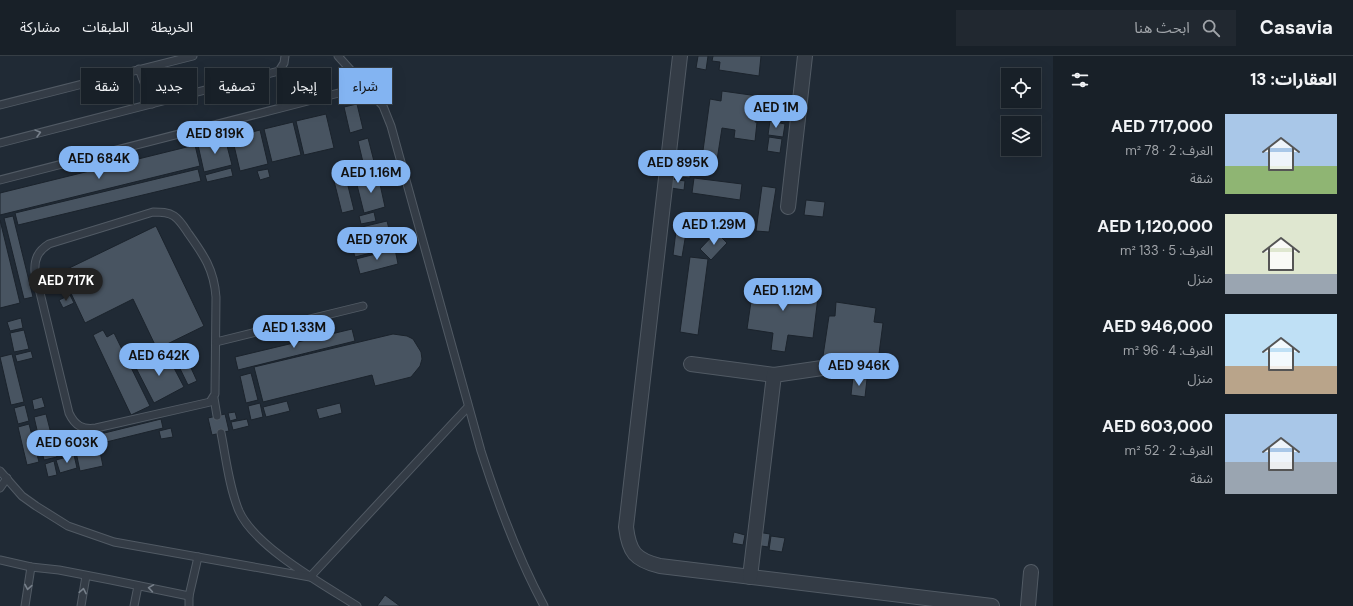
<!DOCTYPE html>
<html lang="ar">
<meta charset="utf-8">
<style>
body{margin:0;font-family:"DM Sans","Noto Sans Arabic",sans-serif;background:#212830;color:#f1f3f6;direction:rtl;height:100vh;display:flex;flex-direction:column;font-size:15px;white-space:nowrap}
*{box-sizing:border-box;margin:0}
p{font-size:13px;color:#9fa3a8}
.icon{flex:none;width:22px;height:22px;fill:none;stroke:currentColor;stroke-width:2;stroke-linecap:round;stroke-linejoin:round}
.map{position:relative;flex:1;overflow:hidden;direction:ltr}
.drawer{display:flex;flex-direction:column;background:#182028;width:300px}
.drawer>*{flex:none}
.top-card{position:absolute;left:12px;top:12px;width:380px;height:36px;direction:rtl;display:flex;gap:8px}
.buttons{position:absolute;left:1001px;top:12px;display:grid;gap:8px}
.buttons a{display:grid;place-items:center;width:40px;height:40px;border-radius:0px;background:#182028;box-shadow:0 4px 16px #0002,0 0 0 1px #363e45;font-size:20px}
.price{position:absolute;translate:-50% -34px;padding:0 9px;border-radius:14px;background:#83b4f2;color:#111;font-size:13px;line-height:26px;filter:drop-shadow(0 1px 2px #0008)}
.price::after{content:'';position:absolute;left:50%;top:24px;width:12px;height:9px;margin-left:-6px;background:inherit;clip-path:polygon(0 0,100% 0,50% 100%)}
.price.selected{background:#222;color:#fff}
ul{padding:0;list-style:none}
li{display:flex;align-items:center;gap:12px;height:100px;padding:0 16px}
li span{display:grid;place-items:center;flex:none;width:112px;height:80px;border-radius:0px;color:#555}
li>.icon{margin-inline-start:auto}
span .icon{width:48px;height:48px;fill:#fffc;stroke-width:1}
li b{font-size:17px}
h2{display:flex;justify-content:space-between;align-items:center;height:48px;padding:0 16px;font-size:17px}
.pill{padding:0 14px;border-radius:0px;background:#182028;box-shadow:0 4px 16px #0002,0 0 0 1px #363e45;font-size:14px;line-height:36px}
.pill.selected{background:#83b4f2;color:#111}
header{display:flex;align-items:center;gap:24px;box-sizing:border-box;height:56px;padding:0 20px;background:#182028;border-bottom:1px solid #363e45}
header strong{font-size:19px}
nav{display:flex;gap:22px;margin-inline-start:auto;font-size:14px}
.search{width:280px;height:36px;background:#212830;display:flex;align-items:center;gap:10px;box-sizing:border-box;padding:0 14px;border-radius:0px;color:#9fa3a8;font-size:15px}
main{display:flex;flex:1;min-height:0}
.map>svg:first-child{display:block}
.building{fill:#485461;stroke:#1b232c}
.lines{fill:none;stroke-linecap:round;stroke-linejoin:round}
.service-casing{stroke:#515a64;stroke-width:9}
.minor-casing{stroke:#515a64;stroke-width:16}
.service{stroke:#343c46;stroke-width:7}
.minor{stroke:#343c46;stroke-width:14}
.oneway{stroke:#77808b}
</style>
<header>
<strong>Casavia</strong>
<div class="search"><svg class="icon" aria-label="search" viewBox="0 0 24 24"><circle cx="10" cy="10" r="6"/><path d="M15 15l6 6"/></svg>ابحث هنا</div>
<nav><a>الخريطة</a><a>الطبقات</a><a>مشاركة</a></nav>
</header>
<main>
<section class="drawer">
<h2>العقارات: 13<svg class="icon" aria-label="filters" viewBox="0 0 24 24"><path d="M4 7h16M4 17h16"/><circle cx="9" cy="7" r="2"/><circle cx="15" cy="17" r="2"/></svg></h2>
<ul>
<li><span style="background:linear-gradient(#a9c7e8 65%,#8fb573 0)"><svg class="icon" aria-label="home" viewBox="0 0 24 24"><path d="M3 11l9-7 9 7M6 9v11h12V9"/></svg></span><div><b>AED 717,000</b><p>الغرف: 2 · 78 m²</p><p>شقة</p></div></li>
<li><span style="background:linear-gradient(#dfe7d0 75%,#9aa5b1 0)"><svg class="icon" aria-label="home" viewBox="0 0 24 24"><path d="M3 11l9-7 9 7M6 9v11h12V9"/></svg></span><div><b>AED 1,120,000</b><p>الغرف: 5 · 133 m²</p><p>منزل</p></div></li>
<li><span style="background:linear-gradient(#bfe0f5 65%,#b9a48a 0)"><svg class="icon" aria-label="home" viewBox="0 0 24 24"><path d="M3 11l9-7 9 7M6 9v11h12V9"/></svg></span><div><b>AED 946,000</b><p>الغرف: 4 · 96 m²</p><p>منزل</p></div></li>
<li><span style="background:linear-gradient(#a9c7e8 60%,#9aa5b1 0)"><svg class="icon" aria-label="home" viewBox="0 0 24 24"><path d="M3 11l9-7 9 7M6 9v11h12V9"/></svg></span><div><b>AED 603,000</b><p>الغرف: 2 · 52 m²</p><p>شقة</p></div></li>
</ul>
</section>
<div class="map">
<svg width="1053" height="550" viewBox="0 0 1053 550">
<rect width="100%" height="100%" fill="#202a35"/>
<g class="building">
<path d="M698 0H708L706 14 696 12Z"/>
<path d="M713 0H761L759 20 719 14 720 6 712 5Z"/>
<path d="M722 35 758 40 755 66H757L755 85 734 82 735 74 722 72 717 104 702 102 710 43 721 45Z"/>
<path d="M772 47 787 49 785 64 770 62Z"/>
<path d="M357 48 363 73 350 77 344 51Z"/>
<path d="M326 58 334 92 304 99 296 65Z"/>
<path d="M770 65 785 68 783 81 768 79Z"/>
<path d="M293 66 301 99 272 106 264 73Z"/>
<path d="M260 74 268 108 240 115 232 81Z"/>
<path d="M769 81 782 83 780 97 767 95Z"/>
<path d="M225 82 232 109 204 116 198 89Z"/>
<path d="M368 82 377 117 366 119 358 85Z"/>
<path d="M195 89 200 110 0 159V137Z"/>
<path d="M683 94 691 95 689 107 682 106Z"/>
<path d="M681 108 691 109 690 122 680 121Z"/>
<path d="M231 112 233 120 207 126 205 119Z"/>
<path d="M198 113 201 125 18 169 15 157Z"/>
<path d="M268 113 270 121 260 124 257 115Z"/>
<path d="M345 118 354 154 342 157 333 121Z"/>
<path d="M378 119 385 151 364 157 356 125Z"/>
<path d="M694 122 742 128 740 144 692 137Z"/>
<path d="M672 123 685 125 684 134 671 132Z"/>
<path d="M762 130 776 132 769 176 756 175Z"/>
<path d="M806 144 825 146 823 161 804 159Z"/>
<path d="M374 156 376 165 361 168 359 160Z"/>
<path d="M13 160 33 241 24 243 4 162Z"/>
<path d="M0 164 20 247 0 252Z"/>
<path d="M387 165 390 177 352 187 349 174Z"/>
<path d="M156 170 204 270 157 293 133 243 85 267 61 216Z"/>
<path d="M676 175 686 177 682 201 673 199Z"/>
<path d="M716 176 727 187 711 204 700 193Z"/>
<path d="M392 180 395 191 355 201 352 190Z"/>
<path d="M395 193 398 208 360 218 356 203Z"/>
<path d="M690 201 708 203 698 279 680 276Z"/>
<path d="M754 225 813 233 812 240 818 241 813 282 788 279 785 296 771 294 773 277 747 273Z"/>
<path d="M70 239 74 247 63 252 59 244Z"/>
<path d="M836 246 876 252 874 266 883 267 877 313 869 312 868 319 830 314 832 302 823 300 829 260H835Z"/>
<path d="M21 262 23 272 10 275 7 266Z"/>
<path d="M352 273 355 285 238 314 235 301Z"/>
<path d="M24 274 29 293 14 296 10 277Z"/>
<path d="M103 274 107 281 114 277 150 350 131 359 93 279Z"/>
<path d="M393 278 407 280 413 283 421 296 422 303 420 310 411 321 375 330 372 319 263 346 254 311Z"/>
<path d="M180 288 197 325 188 329 170 292Z"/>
<path d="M31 295 33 302 17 306 15 299Z"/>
<path d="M165 295 184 331 154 347 135 310Z"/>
<path d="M12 298 24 346 11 349 0 301Z"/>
<path d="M251 317 258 344 246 347 240 320Z"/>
<path d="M853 321 867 323 865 341 851 339Z"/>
<path d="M42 341 45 351 34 354 32 344Z"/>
<path d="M287 345 290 355 266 361 263 351Z"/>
<path d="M260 347 263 361 251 364 248 350Z"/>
<path d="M340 347 342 357 319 363 316 353Z"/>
<path d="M25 349 29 365 18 368 14 352Z"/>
<path d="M235 356 237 363 230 365 228 357Z"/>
<path d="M46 358 57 401 44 404 34 361Z"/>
<path d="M225 358 229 375 212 379 208 362Z"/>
<path d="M161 363 163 372 74 394 72 385Z"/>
<path d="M247 363 249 370 233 374 231 366Z"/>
<path d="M29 368 39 406 27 409 18 371Z"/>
<path d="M171 372 173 381 161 383 159 375Z"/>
<path d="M99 391 103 410 80 415 76 396Z"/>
<path d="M74 399 77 412 60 417 56 404Z"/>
<path d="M54 405 57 419 48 421 45 408Z"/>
<path d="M734 476 745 479 743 489 732 487Z"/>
<path d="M757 476 770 478 768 491 755 489Z"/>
<path d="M771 480 785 482 782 496 769 494Z"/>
<path d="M385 539 400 550H377Z"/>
</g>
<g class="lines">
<g class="service-casing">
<g id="service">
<path d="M338 0 383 50 391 70 481 395C498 448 517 500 544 550"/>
<path d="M139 13 152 48"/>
<path d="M0 49 193 0"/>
<path d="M0 87 279 15 284 7 285 0"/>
<path d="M0 124 366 30"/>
<path d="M153 156C161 156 168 156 174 160 180 164 184 171 188 177 203 198 214 213 216 241L215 338 210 346 206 347 96 372C83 374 75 370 69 357L35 216C34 203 38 195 49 188Z"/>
<path d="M216 286 363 250"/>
<path d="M214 342 217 360"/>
<path d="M221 377C226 402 229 431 239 455 255 491 324 529 357 550"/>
<path d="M0 415 22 440 36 450 68 470 114 486 310 521 467 352"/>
<path d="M0 432 7 422"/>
<path d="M0 504 31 511 59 514 111 524 189 540"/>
<path d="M25 550 31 511"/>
<path d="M81 550 86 520"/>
<path d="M134 550 138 530"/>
<path d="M189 550V540L198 501"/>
</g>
</g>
<g class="minor-casing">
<g id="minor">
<path d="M680 0 626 471C629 496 635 504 660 510L992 550"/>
<path d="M788 151 805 0"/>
<path d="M691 308 774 319"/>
<path d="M750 521 774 319 822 312"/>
<path d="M1028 550 1031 516"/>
</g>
</g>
<use href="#service" class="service"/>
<use href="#minor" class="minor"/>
</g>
<defs><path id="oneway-chevron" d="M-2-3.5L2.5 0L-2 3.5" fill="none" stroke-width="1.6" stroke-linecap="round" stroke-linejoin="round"/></defs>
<g class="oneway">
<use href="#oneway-chevron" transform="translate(38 77) rotate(-15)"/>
<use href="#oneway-chevron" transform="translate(28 531) rotate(100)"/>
<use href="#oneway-chevron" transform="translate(151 532) rotate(-171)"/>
<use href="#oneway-chevron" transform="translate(83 535) rotate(-79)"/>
</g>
</svg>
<div class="buttons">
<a><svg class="icon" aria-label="locate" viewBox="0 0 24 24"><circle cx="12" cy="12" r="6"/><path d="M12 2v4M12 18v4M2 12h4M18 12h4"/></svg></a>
<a><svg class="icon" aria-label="layers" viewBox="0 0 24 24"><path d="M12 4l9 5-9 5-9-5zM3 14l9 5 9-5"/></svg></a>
</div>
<b class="price" style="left:776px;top:73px">AED 1M</b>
<b class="price" style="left:215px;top:99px">AED 819K</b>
<b class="price" style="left:99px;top:124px">AED 684K</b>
<b class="price" style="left:678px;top:128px">AED 895K</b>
<b class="price" style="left:371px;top:138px">AED 1.16M</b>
<b class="price" style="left:714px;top:190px">AED 1.29M</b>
<b class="price" style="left:377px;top:205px">AED 970K</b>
<b class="price selected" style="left:66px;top:246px">AED 717K</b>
<b class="price" style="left:783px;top:256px">AED 1.12M</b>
<b class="price" style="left:294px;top:293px">AED 1.33M</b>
<b class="price" style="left:159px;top:321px">AED 642K</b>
<b class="price" style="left:859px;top:331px">AED 946K</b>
<b class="price" style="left:67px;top:408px">AED 603K</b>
<div class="top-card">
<a class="pill selected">شراء</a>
<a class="pill">إيجار</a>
<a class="pill">تصفية</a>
<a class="pill">جديد</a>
<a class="pill">شقة</a>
</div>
</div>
</main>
